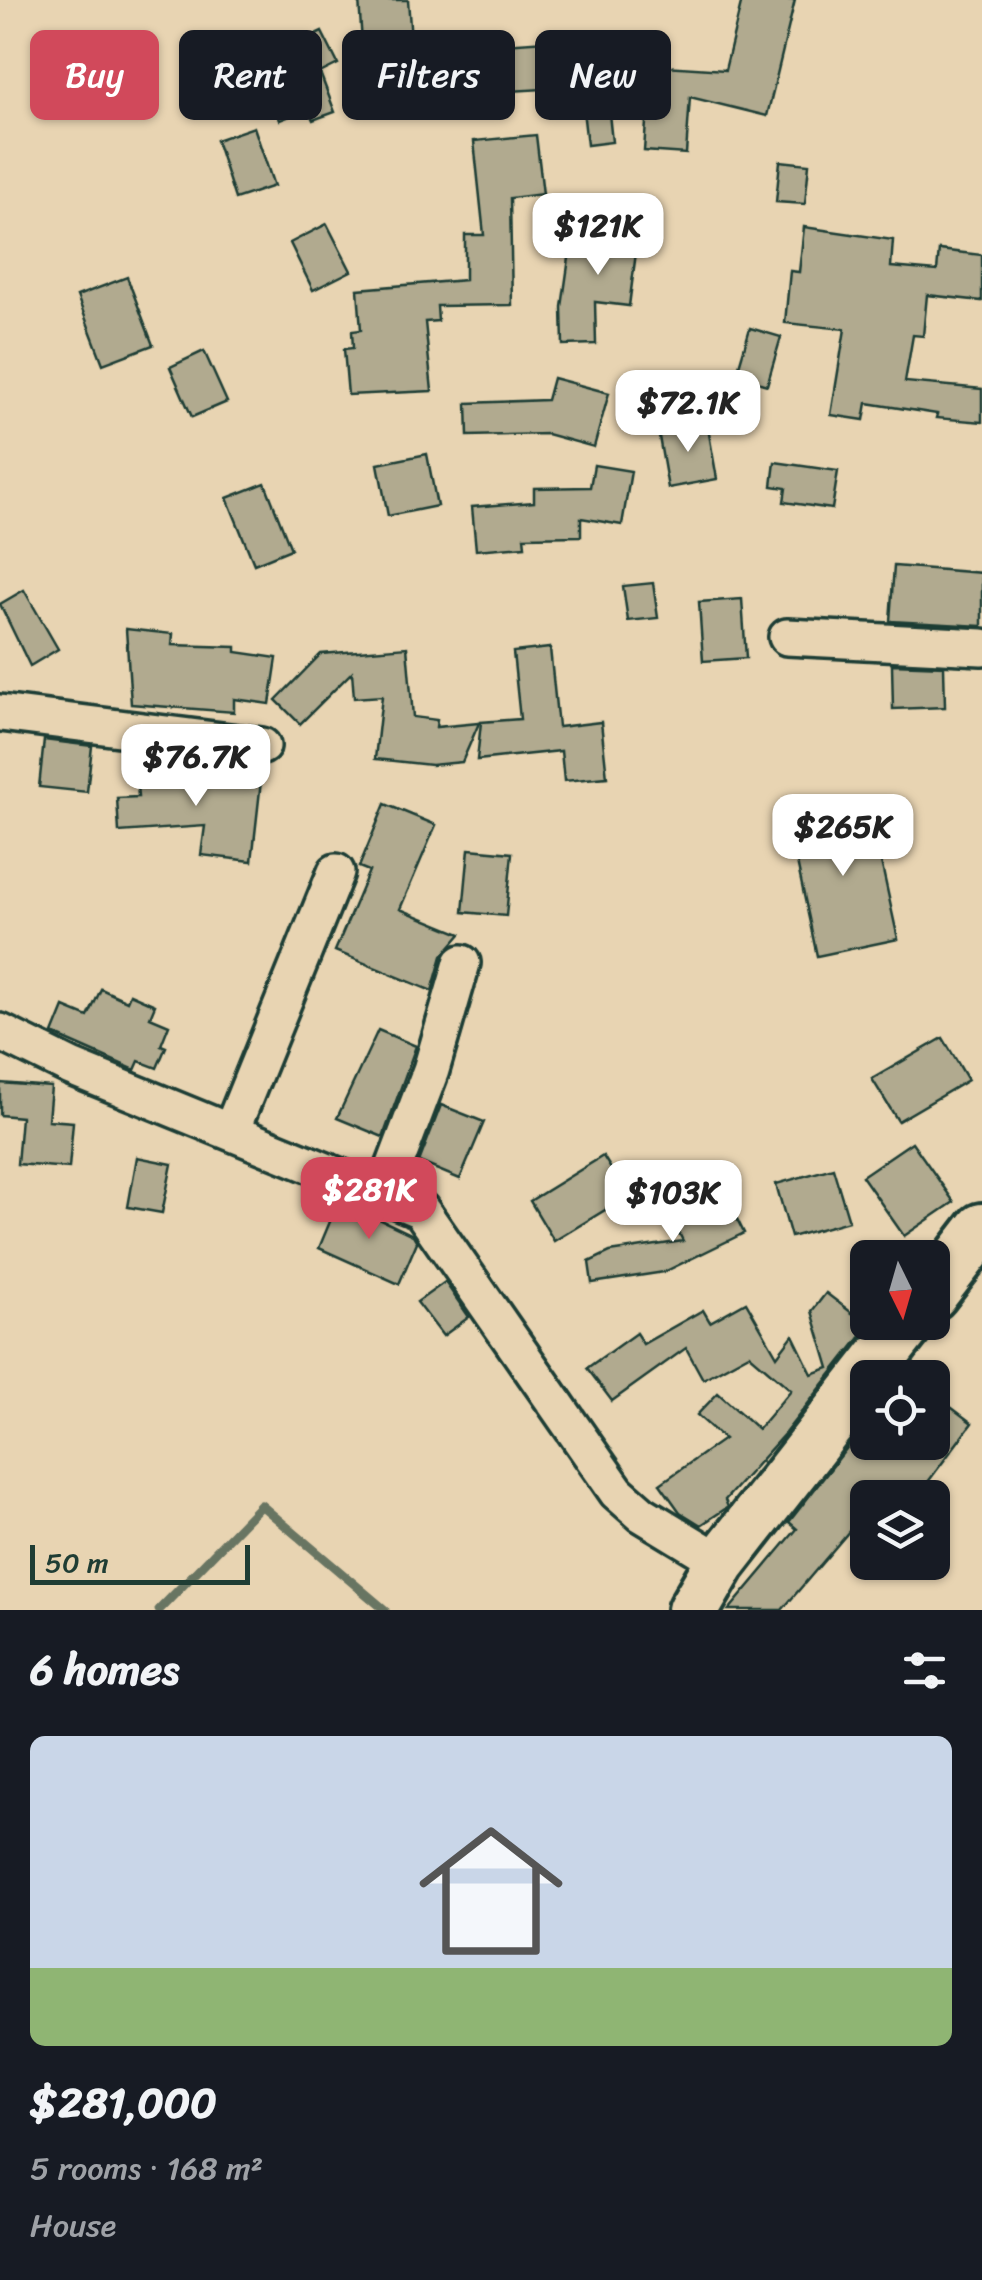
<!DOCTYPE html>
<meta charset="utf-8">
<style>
body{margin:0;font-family:Sriracha,sans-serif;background:#20242c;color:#f1f3f6;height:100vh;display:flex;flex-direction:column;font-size:38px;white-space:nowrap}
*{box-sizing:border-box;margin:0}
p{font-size:32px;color:#9ea1a6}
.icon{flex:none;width:55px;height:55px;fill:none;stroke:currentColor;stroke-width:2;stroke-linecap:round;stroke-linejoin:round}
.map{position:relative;height:1610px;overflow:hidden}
.drawer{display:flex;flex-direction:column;background:#171b24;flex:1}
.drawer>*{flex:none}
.banner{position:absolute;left:30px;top:30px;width:922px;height:90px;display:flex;gap:20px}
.needle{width:65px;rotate:175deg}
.controls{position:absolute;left:850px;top:1240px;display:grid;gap:20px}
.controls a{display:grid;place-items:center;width:100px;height:100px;border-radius:15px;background:#171b24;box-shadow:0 2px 8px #0004;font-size:50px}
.scale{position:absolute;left:30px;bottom:25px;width:220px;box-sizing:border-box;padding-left:10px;border:5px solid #1f3d34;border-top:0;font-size:28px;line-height:35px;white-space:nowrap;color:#1f3d34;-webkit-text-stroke:8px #e8d4b2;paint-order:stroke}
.price{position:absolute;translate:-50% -85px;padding:0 22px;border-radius:20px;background:#fff;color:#222;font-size:32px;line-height:65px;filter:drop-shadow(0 2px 5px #0008)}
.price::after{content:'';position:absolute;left:50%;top:60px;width:30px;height:22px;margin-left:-15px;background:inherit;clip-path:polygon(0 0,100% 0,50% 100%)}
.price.selected{background:#d1495b;color:#fff}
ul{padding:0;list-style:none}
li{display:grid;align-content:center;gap:20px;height:530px;padding:0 30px}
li+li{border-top:2px solid #363941}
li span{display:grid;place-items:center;height:310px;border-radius:15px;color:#555}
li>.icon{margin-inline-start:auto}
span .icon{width:180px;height:180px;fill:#fffc;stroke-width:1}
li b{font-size:42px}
h2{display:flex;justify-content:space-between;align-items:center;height:120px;padding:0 30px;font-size:42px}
.pill{padding:0 35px;border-radius:15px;background:#171b24;box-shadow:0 2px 8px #0004;font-size:35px;line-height:90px}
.pill.selected{background:#d1495b;color:#fff}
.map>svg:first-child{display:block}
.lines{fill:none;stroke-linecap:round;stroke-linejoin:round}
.stream{stroke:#687462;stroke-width:9}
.building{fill:#b1aa8f;stroke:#1f3d34;stroke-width:2.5}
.street-casing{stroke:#1f3d34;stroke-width:42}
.secondary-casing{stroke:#1f3d34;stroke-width:58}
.street{stroke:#e8d4b2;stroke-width:35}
.secondary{stroke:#e8d4b2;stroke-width:50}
</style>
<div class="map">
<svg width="982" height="1610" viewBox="0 0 982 1610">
<rect width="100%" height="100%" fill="#e8d4b2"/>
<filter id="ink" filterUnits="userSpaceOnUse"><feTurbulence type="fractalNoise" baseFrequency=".01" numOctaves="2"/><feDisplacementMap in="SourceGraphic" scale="20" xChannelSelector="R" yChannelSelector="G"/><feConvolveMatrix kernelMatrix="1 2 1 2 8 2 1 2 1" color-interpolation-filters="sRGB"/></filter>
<g filter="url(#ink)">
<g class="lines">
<path class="stream" d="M159 1610 261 1505 385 1610"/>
</g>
<g class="building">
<path d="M359 0H408L412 52 363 56Z"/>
<path d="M742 0H795L767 116 690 97 686 154 644 151 650 65 725 70Z"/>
<path d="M322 32 338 64 320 73 335 112 313 120 308 109 280 120 253 65Z"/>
<path d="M545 41 546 53 602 47 612 142 587 145 582 101 561 103 560 88 477 93 474 46Z"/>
<path d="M254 127 274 186 235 199 216 140Z"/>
<path d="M536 135 543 194 510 198 512 305 437 306 438 321 425 322 432 391 348 395 344 349 353 348 352 331 361 330 358 289 465 280V235H484L474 141Z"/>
<path d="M780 161 809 164 805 204 776 202Z"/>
<path d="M596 210 620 213 622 230H639L629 306 595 302 596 344 563 345 562 307 570 251 590 254Z"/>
<path d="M327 224 351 271 313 290 290 243Z"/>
<path d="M804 227 893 240 891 267 937 271 939 250 982 255V301L927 295 923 336 913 335 905 382 982 389V422L936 418 937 414 867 403 864 420 831 415 845 329 785 323 790 271 799 272Z"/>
<path d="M127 277 153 345 103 364 77 296Z"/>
<path d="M750 328 781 337 767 385 736 376Z"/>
<path d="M204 351 227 402 192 417 170 367Z"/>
<path d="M553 378 609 393 594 447 547 434 468 436 467 403 547 400Z"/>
<path d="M707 422 717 479 668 488 658 431Z"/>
<path d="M427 454 437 506 388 516 378 464Z"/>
<path d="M775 462 838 471 832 509 784 502 786 488 772 486Z"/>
<path d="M594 465 631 471 622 525 581 518V536L524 537 525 546 476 550 472 507 534 502V488L590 487Z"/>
<path d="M265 483 291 549 254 564 227 498Z"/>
<path d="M894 566 982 573V626L890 621Z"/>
<path d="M653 583 658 618 628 621 623 586Z"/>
<path d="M24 590 58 649 30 666 0 604Z"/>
<path d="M742 599 746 658 703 661 699 602Z"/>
<path d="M126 629 173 634 172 645 236 647V652L277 658 270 704 234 699V712L131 704Z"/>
<path d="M407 647 413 717 437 720 436 727 479 723 462 762 431 765 375 759 382 696 354 698 352 672 300 724 276 700 321 654Z"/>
<path d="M550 648 558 727 601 722 607 777 564 781 561 751 477 760 481 722 520 719 513 652Z"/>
<path d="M892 664 944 666 945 707 893 709Z"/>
<path d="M44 740 92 746 87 792 39 787Z"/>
<path d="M183 766V772L261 781 252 861 201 855 205 826 119 832 117 798 138 797 136 769Z"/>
<path d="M868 802 898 939 817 956 788 820Z"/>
<path d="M385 804 436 825 400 909 461 934 442 956 432 991 335 951 369 871 359 867Z"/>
<path d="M469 849 512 853 506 916 463 912Z"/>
<path d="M101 989 127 1001 130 994 155 1005 150 1017 169 1025 161 1045 166 1047 157 1068 139 1061 135 1070 53 1034 64 1007 88 1017Z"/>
<path d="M378 1030 416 1046 383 1137 337 1118Z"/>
<path d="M943 1038 968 1080 898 1121 872 1079Z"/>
<path d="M0 1083 51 1087 48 1120 73 1122 69 1168 17 1164 21 1117 0 1115Z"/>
<path d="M441 1105 484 1122 460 1179 419 1162Z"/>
<path d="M912 1142 954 1202 904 1236 862 1176Z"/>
<path d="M603 1156 628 1196 554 1241 530 1201Z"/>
<path d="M137 1157 172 1164 162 1213 128 1207Z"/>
<path d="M833 1168 849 1221 791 1237 776 1184Z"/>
<path d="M725 1195 744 1233 664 1272 592 1283 589 1262 610 1252 683 1241 673 1221Z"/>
<path d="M339 1200 413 1235 417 1242 399 1284 319 1248Z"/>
<path d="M445 1282 469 1317 443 1336 417 1302Z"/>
<path d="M826 1293 869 1326 785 1433 725 1500 728 1507 701 1525 680 1512 660 1484 724 1439 697 1415 718 1393 758 1429 791 1390 749 1354 703 1379 686 1348 612 1401 587 1368 636 1333 643 1344 703 1310 710 1322 746 1302 777 1356 793 1335 812 1374 829 1368 812 1311Z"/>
<path d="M932 1393 972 1423 916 1498H868V1509L782 1610H729L797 1529 789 1522 857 1435 866 1442H932Z"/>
</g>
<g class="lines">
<g class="street-casing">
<g id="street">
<path d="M787 637 982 647"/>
<path d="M0 713 262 746"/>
<path d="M0 1032 71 1067 421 1210 617 1492 642 1514 721 1562"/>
<path d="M231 1131 336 872"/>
<path d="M384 1194 431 1070 462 963"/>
</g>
</g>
<g class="secondary-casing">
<g id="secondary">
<path d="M932 1294 982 1229"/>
<path d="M693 1610 721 1562 909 1322"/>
</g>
</g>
<use href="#street" class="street"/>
<use href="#secondary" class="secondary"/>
</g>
</g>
</svg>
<div class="controls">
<a><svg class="needle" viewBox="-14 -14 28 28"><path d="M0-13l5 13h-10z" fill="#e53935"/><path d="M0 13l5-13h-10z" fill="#9ea1a6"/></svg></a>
<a><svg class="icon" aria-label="locate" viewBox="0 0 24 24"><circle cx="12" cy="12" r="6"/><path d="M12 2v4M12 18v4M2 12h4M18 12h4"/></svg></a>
<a><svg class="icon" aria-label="layers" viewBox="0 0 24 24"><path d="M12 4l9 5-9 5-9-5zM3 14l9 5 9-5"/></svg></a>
</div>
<div class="scale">50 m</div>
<b class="price" style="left:598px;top:278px">$121K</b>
<b class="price" style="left:688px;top:455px">$72.1K</b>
<b class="price" style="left:196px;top:809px">$76.7K</b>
<b class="price" style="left:843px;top:879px">$265K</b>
<b class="price selected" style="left:369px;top:1242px">$281K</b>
<b class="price" style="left:673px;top:1245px">$103K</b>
<div class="banner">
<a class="pill selected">Buy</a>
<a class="pill">Rent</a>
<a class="pill">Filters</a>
<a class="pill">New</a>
</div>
</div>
<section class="drawer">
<h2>6 homes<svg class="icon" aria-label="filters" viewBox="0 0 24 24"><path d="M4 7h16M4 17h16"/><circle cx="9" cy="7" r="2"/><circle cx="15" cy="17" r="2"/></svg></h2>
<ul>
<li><span style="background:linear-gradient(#c9d6e8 75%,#8fb573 0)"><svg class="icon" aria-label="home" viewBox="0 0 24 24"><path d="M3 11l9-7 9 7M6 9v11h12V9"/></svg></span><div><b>$281,000</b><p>5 rooms · 168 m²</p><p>House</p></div></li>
</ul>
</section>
